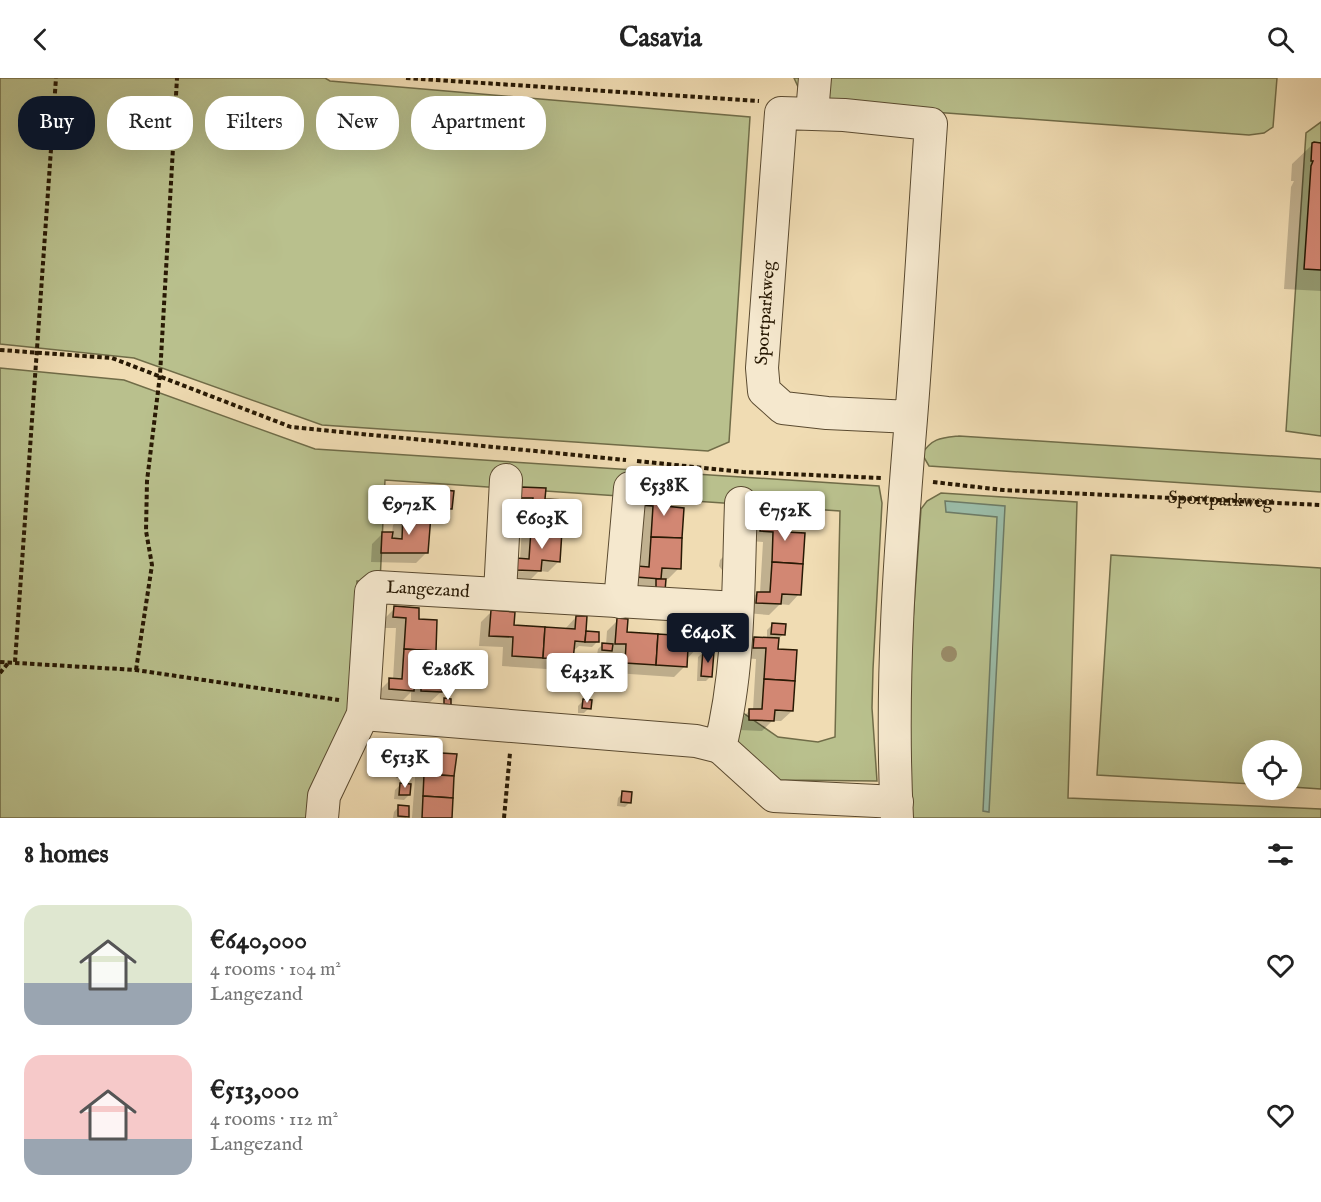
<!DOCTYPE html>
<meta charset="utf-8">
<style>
body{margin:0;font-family:"IM FELL English",serif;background:#f2f2f2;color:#222;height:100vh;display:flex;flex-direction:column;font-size:22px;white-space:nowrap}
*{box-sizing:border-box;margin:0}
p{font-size:20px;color:#767676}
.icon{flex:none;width:33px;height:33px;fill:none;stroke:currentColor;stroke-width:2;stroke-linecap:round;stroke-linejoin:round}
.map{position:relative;height:740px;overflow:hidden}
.drawer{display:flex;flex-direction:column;background:#fff;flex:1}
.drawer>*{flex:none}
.top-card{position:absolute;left:18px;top:18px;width:600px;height:54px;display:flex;gap:12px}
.controls{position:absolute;left:1242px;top:662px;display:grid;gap:12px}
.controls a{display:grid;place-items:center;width:60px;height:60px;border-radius:50%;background:#fff;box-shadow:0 6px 24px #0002;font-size:30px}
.price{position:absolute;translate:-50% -51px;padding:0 14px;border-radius:6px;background:#fff;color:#222;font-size:20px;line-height:39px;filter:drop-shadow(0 2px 3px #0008)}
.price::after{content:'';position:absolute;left:50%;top:36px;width:18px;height:14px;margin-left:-9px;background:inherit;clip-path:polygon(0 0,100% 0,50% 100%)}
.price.on{background:#111827;color:#fff}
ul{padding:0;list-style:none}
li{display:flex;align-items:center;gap:18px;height:150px;padding:0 24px}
li span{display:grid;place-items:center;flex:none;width:168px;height:120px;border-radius:18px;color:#555}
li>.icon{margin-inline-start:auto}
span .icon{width:72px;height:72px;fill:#fffc;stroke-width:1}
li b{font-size:26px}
h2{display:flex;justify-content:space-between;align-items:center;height:72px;padding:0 24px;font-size:26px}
.tag{padding:0 21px;border-radius:24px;background:#fff;box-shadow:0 6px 24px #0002;font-size:21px;line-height:54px}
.tag.on{background:#111827;color:#fff}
header{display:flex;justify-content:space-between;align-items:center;height:78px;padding:0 24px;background:#fff;font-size:27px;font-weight:800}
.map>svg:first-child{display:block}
.green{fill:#b9c08d;stroke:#706c48;stroke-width:1.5}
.water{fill:#9bbca8;stroke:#6d7b66;stroke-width:1.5}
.shadow{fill:#0003}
.building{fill:#d28773;stroke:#281904;stroke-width:1.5}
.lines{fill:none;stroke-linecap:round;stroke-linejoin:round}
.minor-casing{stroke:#5a4a30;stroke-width:34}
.path{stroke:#281904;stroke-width:4;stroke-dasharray:4.5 3;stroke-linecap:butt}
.minor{stroke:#f5e8ce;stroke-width:32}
.tree{fill:#9a8c69}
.labels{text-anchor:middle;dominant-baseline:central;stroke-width:4.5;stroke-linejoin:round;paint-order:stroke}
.street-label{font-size:18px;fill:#281904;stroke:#f5e8ce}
</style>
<header><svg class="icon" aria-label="back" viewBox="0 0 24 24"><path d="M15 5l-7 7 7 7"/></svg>Casavia<svg class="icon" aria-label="search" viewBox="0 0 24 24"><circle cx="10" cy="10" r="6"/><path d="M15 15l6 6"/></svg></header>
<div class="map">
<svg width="1321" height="740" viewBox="0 0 1321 740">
<rect width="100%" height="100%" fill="#f0dcb3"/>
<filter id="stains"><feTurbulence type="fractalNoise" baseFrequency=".00333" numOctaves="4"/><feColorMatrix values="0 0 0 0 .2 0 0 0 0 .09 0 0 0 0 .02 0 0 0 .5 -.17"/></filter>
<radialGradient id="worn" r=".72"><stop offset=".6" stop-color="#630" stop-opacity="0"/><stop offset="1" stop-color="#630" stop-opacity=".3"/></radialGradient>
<g class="green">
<path d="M0 0H325L330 3 750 39 729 364 708 373 322 347 134 280 0 266Z"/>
<path d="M794 0H1277L1273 49 1264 55 1249 57 824 26 800 13Z"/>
<path d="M1321 44V358L1286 353 1306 55Z"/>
<path d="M0 290 124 302 315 371 879 408 882 425 873 591 872 630 877 703 778 702 730 664 743 635 778 659 818 664 835 659 840 433 385 402 380 504 357 503 354 647 308 740H0Z"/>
<path d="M959 358 1321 381V414L929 388 922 376C932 360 941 360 959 358Z"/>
<path d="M941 415 1077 424 1068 720 1321 731V740H910L907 625 921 431 927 423Z"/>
<path d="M1111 477 1321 490V711L1292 709V672H1252V706L1097 697Z"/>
</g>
<path class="water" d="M945 423 1005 428 989 734 983 733 997 439 946 434Z"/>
<g class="shadow">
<path d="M1313 66H1321V213L1284 211 1291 109 1294 103H1291L1292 86Z"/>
<path d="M522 410 544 422 559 483 548 494 518 490 515 493 538 494 529 503 506 502 520 482 523 431 510 430Z"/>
<path d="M432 413 451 431 446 436 425 434 427 418Z"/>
<path d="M641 418 664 430 679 490 668 501H665L664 513 651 517 652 508 649 511 626 509 640 490 643 438Z"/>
<path d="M404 436 427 474 416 485 371 484 372 466 383 455 392 456 393 447Z"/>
<path d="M762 443 784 456 799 516 789 527 780 526 769 537 746 535 747 526 757 515H760L763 464 750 463 751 454Z"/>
<path d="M725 477 728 492H722L719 488 720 482Z"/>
<path d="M395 530 417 542 432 605 441 614 430 624 411 623V614L402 623 379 621V613L390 602H393L396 550H383L384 541Z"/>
<path d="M491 534 513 548 565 551 576 539 584 557 597 564 592 569 579 568 572 574V581L561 592 502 588 503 569 479 568 481 544Z"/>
<path d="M618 542 626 555 679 559 690 546 697 570 686 582 685 588 674 599 615 595 616 576 597 577 598 571 603 566 606 567 607 553Z"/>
<path d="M772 547 784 556 778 561 777 572 792 633 781 643H772L762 653 739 652V643L750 632H753L756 581 743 580 744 571 755 560 767 561V552Z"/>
<path d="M449 574 454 578 448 583 443 582Z"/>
<path d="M704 574 711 598 706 603H697L698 579Z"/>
<path d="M583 623 589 630 584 635H578V628Z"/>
<path d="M426 676 454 678 450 740H412L416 687Z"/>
<path d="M401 685 410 695 405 700H396V690Z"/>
<path d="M400 707 409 717 404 722 394 721 395 712Z"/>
<path d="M623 715 630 724 625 729 617 728 618 720Z"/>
<path d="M399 728 407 738 406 740H393L394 734Z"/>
</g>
<g class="building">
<path d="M1314 64 1321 65V192L1304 191 1311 88 1313 83H1311L1312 65Z"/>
<path d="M521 409 546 410 545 421 564 422 562 453 531 451 533 420H520Z"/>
<path d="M431 411 454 413 452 431 430 430Z"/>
<path d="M641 416 666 418 665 428 684 430 682 460 651 459 653 428 640 427Z"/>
<path d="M403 435 431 437 428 475H381L382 454H393L392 460 402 461Z"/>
<path d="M761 441 786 443V454L805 455 803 486 772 484 773 454 760 453Z"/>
<path d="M531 451 562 453 560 484 542 482 541 493 516 492V480L529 481Z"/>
<path d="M651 459 682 460 681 491 662 490 661 501 636 499 637 488 649 489Z"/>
<path d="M772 484 803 486 801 517 782 516 781 526 756 525 757 514H770Z"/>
<path d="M656 501H666L665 513H656Z"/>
<path d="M394 528 419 530V541L437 542 436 573 404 571 406 540 393 539Z"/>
<path d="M491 532 515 534 514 547 545 549 543 580 512 578 513 559 489 558Z"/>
<path d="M576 538H587L586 553 585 564 575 563 573 582 543 580 545 549 575 551Z"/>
<path d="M617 540 628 541 627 554 658 556 656 587 625 585 626 566H615Z"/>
<path d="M689 545 700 546 699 571 688 570 687 589 656 587 658 556 688 558Z"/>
<path d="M772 545 786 546 785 557 771 556Z"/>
<path d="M586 553 599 554V564H585Z"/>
<path d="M754 559 779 560 778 571 797 572 795 603 764 601 766 570H753Z"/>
<path d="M602 565 613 566 612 573 602 572Z"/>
<path d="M404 571 436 573 433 603 443 604 442 614 421 613V602H415L414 613 389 611V600L402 601Z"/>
<path d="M703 572 714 573 712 599 701 598Z"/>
<path d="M448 573 456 574 455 578 448 577Z"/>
<path d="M764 601 795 603 793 633 775 632 774 643 749 642V631H762Z"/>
<path d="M444 620 451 621V627L444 626Z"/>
<path d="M583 621 592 622 591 631 582 630Z"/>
<path d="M425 674 457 676 454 698 424 696Z"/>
<path d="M401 684H412L411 696 400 695Z"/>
<path d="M424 696 454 698 453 720 423 718Z"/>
<path d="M400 705 411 706 410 717H399Z"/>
<path d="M622 713 632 714 631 725 621 724Z"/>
<path d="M423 718 453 720 452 740H422Z"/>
<path d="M398 727 409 728V739L398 738Z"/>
</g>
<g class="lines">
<g class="minor-casing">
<g id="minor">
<path d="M812 35 815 0"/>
<path d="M741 425C738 506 740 590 720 669L774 718 897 724"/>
<path d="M500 515 506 402"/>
<path d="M620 524 630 410"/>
<path d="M363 636 696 663 720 669"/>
<path id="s2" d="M322 740 324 718 363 636 371 514 377 509C497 515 617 524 737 530"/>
<path d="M897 740C890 607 900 473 911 341 919 242 924 144 931 46L844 37 781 35 762 290 764 313 783 330 827 335 911 339"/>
</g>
</g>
<g class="path">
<path d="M406 0 759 23"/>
<path d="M0 272 112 280 291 349 626 382"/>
<path d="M637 383 743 394 881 400"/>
<path id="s1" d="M933 404 1003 412 1321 427"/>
<path d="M0 584 136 592 339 622"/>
<path d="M15 584 56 0"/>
<path d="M136 592 152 487 146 453 147 403 160 297 177 0"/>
<path d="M0 595 9 584"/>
<path d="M504 740 510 675"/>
</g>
<use href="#minor" class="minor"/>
</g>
<circle class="tree" cx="949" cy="576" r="8"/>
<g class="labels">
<g class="street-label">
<text transform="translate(766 235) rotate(-86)">Sportparkweg</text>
<text stroke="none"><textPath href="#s1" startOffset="288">Sportparkweg</textPath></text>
<text stroke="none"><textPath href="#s2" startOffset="294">Langezand</textPath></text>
</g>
</g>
<rect width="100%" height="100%" filter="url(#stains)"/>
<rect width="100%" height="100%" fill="url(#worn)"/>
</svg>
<div class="controls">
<a><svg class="icon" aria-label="locate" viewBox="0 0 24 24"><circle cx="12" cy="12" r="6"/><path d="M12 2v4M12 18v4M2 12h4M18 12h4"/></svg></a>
</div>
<b class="price" style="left:664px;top:439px">€538K</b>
<b class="price" style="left:409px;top:458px">€972K</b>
<b class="price" style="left:785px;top:464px">€752K</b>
<b class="price" style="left:542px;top:472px">€603K</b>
<b class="price on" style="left:708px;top:586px">€640K</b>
<b class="price" style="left:448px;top:623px">€286K</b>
<b class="price" style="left:587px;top:626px">€432K</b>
<b class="price" style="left:405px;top:711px">€513K</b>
<div class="top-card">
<a class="tag on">Buy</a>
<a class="tag">Rent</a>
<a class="tag">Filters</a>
<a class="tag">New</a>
<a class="tag">Apartment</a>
</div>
</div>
<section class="drawer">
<h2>8 homes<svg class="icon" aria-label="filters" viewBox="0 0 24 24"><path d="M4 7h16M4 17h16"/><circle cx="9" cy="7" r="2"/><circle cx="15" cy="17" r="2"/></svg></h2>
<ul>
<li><span style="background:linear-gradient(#dfe7d0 65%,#9aa5b1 0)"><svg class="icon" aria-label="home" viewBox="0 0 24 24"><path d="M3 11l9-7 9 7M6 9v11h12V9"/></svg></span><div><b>€640,000</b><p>4 rooms · 104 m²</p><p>Langezand</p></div><svg class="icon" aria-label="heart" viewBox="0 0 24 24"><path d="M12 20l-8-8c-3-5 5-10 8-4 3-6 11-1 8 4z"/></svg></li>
<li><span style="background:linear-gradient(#f6c9c9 70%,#9aa5b1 0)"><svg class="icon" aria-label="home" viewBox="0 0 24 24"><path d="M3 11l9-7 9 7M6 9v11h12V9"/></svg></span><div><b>€513,000</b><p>4 rooms · 112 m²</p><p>Langezand</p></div><svg class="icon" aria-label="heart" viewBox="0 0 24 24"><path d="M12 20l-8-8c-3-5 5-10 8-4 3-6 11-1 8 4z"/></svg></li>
</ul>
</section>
